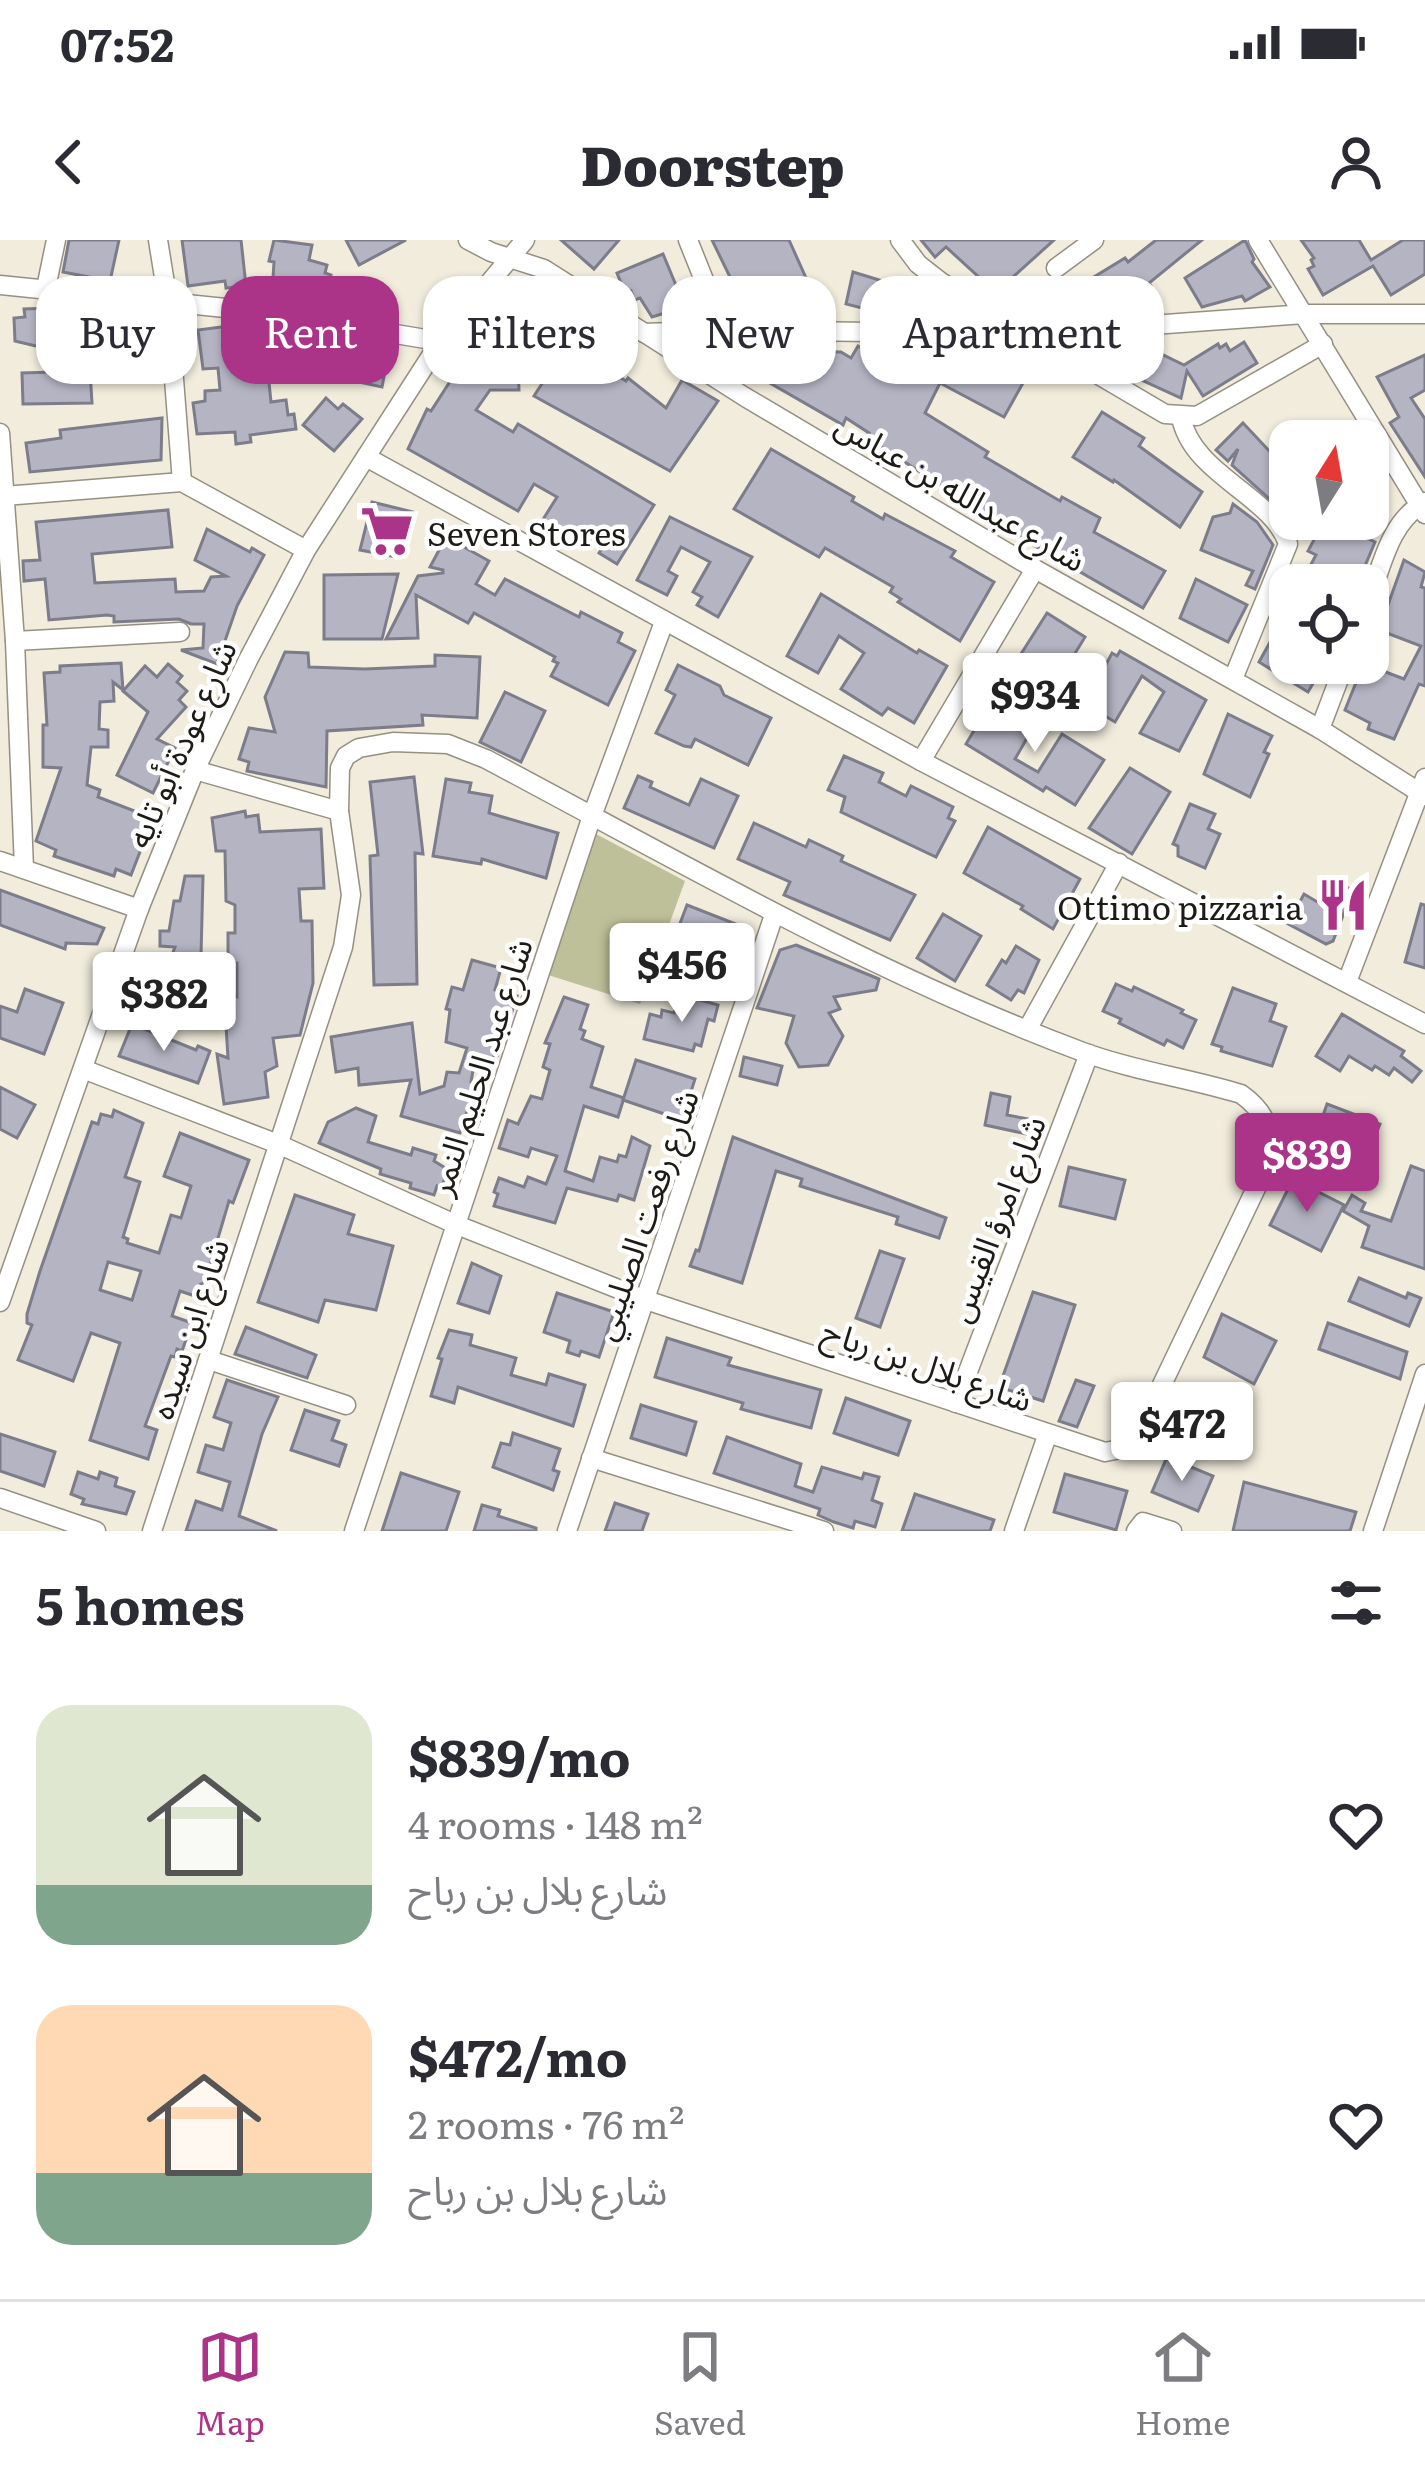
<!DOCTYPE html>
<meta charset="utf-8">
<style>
body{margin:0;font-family:Literata,"Noto Sans Arabic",serif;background:#f2f2f3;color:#2b2b33;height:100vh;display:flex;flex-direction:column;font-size:45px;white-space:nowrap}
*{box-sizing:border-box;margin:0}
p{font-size:39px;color:#7c7c81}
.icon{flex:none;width:66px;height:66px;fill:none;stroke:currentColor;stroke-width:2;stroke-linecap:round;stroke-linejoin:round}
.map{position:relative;height:1291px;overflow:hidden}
.panel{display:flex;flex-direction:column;background:#fff;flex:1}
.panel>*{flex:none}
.top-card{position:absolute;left:36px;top:36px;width:1353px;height:108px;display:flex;gap:24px}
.needle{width:78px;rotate:11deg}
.buttons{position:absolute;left:1269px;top:180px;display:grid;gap:24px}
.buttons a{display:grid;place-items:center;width:120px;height:120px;border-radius:24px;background:#fff;box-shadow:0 3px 9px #0004;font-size:60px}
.price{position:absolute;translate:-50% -102px;padding:0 27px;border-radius:12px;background:#fff;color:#222;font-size:39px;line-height:78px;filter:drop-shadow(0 3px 6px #0008)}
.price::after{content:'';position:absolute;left:50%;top:72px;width:36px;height:27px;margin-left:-18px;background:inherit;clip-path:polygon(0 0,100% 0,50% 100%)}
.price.selected{background:#ab3388;color:#fff}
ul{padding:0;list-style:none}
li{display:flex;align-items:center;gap:36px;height:300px;padding:0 36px}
li span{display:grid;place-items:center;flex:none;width:336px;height:240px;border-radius:36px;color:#555}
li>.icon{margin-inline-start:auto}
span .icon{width:144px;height:144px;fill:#fffc;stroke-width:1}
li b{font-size:51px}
h2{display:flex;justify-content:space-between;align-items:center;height:144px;padding:0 36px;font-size:51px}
.chip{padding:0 42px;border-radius:36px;background:#fff;box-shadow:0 3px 9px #0004;font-size:42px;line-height:108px}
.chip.selected{background:#ab3388;color:#fff}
.status{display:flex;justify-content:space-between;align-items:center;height:84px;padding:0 60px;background:#fff;direction:ltr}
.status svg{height:33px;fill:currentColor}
header{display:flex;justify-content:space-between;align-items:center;height:156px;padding:0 36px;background:#fff;font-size:54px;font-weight:800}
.menu{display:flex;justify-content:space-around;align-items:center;height:168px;border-top:3px solid #e1e1e2;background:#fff;font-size:33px;color:#7c7c81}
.menu a{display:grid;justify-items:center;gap:6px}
.menu .selected{color:#ab3388}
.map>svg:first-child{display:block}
.green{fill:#bec099}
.building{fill:#b4b4c3;stroke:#7c7c8a;stroke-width:3;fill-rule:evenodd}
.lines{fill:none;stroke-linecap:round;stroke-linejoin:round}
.minor-casing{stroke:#959082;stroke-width:21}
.minor{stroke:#fff;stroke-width:18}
.labels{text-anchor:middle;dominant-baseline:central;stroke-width:9;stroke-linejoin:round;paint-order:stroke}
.street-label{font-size:33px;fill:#1d1b15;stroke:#fff}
.poi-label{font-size:33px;fill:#1d1b15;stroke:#fff;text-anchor:start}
</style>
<div class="status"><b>07:52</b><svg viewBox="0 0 49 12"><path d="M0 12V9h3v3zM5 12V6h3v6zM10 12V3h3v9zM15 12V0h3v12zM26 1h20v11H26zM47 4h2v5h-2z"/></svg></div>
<header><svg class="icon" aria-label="back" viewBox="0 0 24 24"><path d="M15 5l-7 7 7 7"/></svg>Doorstep<svg class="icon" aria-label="person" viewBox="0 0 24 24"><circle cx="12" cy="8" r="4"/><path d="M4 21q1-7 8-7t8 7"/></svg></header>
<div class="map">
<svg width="1425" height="1291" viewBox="0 0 1425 1291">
<rect width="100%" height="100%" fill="#f1ecdc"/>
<path class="green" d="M596 594 685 641 640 764 548 735Z"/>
<g class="building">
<path d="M69 0H119L110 41 63 32Z"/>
<path d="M182 0H241L246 46 226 48 225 41 188 46Z"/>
<path d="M274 0 312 5 309 20 327 25 325 33 331 35 328 49 334 50 330 67 272 54 274 22 269 21Z"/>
<path d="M346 0H406L359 25Z"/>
<path d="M561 0H619L594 29Z"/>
<path d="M712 0H789L811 49 815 48 821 61 784 77H775L772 69 748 74Z"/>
<path d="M921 0H1054L1013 37 1029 57 1048 41 1057 53 1063 48 1075 63 1057 77 1051 71 1043 78 1029 60 1016 71 946 7 935 17Z"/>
<path d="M1156 0H1202L1149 43 1151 46 1115 74 1109 75 1089 49 1098 42 1094 37 1125 18 1128 22Z"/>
<path d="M1245 0 1254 19 1252 22 1270 47 1245 61 1242 56 1202 67 1185 38Z"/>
<path d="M1301 0H1359L1371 20 1403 0H1425V34L1391 55 1373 26 1323 55 1308 29 1314 26 1311 20 1314 18Z"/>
<path d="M663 14 685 67 652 77 640 58 634 60 631 51 625 53 617 33Z"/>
<path d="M853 32 912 50 905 79 846 64Z"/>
<path d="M516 55 530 59 565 89 482 93Z"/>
<path d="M53 68 63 74 81 73V83H87L88 105 40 107 15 101 14 78 25 77 24 69Z"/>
<path d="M154 79 157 120 147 121V132L117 134 119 92 140 91 139 80Z"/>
<path d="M237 85 239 99 254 98 258 122 263 97 300 93V99L322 103 323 98 388 116 382 147 289 127 293 130 268 133 271 162 286 160 288 175 294 174 296 189 250 195 251 202 236 204 235 192 197 194 193 163 205 161V151L220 150 218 128 203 129 198 90Z"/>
<path d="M1244 102 1257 123 1203 156 1187 131 1181 158 1111 126 1120 108 1128 113 1135 108 1149 113 1151 109 1184 125 1218 104 1220 108 1226 104 1230 111Z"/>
<path d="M858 106 898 130 907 111 964 139 981 115 990 119 992 115 1028 134 1004 177 940 143 925 173 988 212 985 217 1060 261 1062 257 1100 278 1094 292 1165 331 1143 368 977 273 979 270 866 197 869 193 846 178 843 185 730 120 733 110 841 112 851 118Z"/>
<path d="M584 115 626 141 628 138 666 168 682 140 718 161 670 231 534 156 560 116Z"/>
<path d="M1425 115V150L1411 158 1425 179V237L1390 183 1399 177 1377 137Z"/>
<path d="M507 125V129L518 127 519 150H490L476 170 513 192 518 184 654 265 617 324 599 313 603 307 572 288 561 304 537 289 557 257 534 244 518 271 408 209 427 169 431 171 460 126Z"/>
<path d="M90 131 92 163 23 164 22 133Z"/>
<path d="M326 158 338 169 343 164 362 179 334 211 303 185Z"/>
<path d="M1102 172 1144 198 1139 206 1202 252 1180 287 1114 240 1113 242 1073 217Z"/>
<path d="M162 178 161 220 30 232 26 203 61 198 60 190Z"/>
<path d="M1243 183 1290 233V269L1286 274 1232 225 1238 209 1228 221 1216 210Z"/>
<path d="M771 209 854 257 852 261 883 279 885 274 955 311 951 317 994 342 960 401 898 362 901 359 890 352 893 347 825 308 819 317 734 269Z"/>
<path d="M372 262 413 272 402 318 360 310Z"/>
<path d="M1233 264 1257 282 1273 305 1255 349 1246 345 1253 331 1201 310 1213 277 1230 273Z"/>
<path d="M168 270 172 307 92 314 95 343 175 339 176 352 204 351 211 337 226 336 195 320 207 289 250 312 252 308 264 315 237 366 217 424 181 410 203 408 204 384H191L179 379 114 382V376L107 375 49 380 45 339 24 341 23 321 40 320 36 282Z"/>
<path d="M670 277 752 317 718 377 697 365 702 357 693 352 710 322 681 307 668 331 677 336 667 355 637 340Z"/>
<path d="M1325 279 1375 302 1357 345H1300L1316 315 1308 311Z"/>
<path d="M446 297 489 321 476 344 495 355 505 339 579 377 581 372 622 393 618 402 635 411 608 465 551 436 558 423 553 421 555 417 474 373 468 383 416 355 418 398 386 399 418 336 443 333V330L430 327Z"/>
<path d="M1404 320 1425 332 1421 347 1425 348V446L1419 444 1394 499 1368 489 1370 483 1345 470 1357 440 1364 442 1370 426 1404 439 1421 406 1379 390Z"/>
<path d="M398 334 382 399H324V335Z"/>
<path d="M1196 339 1247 365 1228 402 1180 378Z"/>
<path d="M821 354 917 413 919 410 947 426 914 483 888 468 882 475 841 449 864 413 839 396 818 433 787 416Z"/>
<path d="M1047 373 1085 397 1074 415 1078 418 1054 451 1012 428Z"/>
<path d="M1274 395 1290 401V423H1325L1308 452 1259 422Z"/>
<path d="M1120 411 1206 460 1179 511 1140 493 1164 452 1142 436 1115 482 1085 464 1112 413 1117 416Z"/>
<path d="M285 412 308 413 309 427 365 429 435 426V415L480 417 477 478 422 475 423 485 327 491 326 547 247 531 249 522 239 519 249 488 275 492 265 457Z"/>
<path d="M121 423 123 450 113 442 114 461 100 462 99 489 108 490V507H91L87 545 100 550 98 557 153 578 131 635 116 629 114 636 54 616 56 610 36 601 61 528 43 527V485H47L44 433 60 432V426Z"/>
<path d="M168 424 182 436 177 442 187 451 179 460 186 467 157 499 175 508 153 553 117 535 148 472 123 451 145 426 157 437Z"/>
<path d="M678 425 720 446 724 455 771 478 748 525 695 499 691 507 684 506 656 493 675 455 666 450Z"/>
<path d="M505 452 545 471 521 522 480 502Z"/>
<path d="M991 462 1034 486 1015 519 1038 532 1062 494 1104 520 1075 565 1046 547 1043 551 966 504Z"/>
<path d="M1228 474 1272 496 1264 512 1269 514 1250 557 1204 534Z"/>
<path d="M844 516 883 533 879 542 906 556 911 546 953 567 948 578 955 581 936 617 841 572 845 557 828 550Z"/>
<path d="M1130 528 1170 552 1132 614 1089 588Z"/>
<path d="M638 536 652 542 650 547 689 565 701 539 738 556 714 608 624 568Z"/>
<path d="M414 537 423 614 415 613 417 744 374 745 370 616 378 615 370 542Z"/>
<path d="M446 539 471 543 469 552 492 556 489 573 558 593 546 638 482 619 481 624 433 616Z"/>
<path d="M1190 564 1215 574 1208 589 1220 594 1205 628 1178 616V606L1173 604Z"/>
<path d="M245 571 246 577 258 575 260 592 321 589 324 648 299 649 301 681H312L313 743 300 795 273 798 277 826 265 832 268 857 224 864 217 814 228 818 224 753 237 757V723H228V693H235V665L226 661 225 611H216L212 578Z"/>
<path d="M754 583 806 607 809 600 843 616 841 621 915 655 890 700 784 655 790 642 738 619Z"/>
<path d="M988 587 1080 639 1053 689 1021 669 1023 666 964 633Z"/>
<path d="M185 636H203L201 716 172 715 175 707 160 706V691H169L174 661H180Z"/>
<path d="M1331 640 1353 650 1333 701 1326 704 1288 684 1304 654 1319 663Z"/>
<path d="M0 650 104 688 97 704 66 703 65 709 0 685Z"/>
<path d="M1421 664 1425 665V728L1405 722Z"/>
<path d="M687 665 741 686 726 725 697 714 690 732 665 723Z"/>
<path d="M943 674 981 696 955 741 917 718Z"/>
<path d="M796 705 879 739 876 750 834 757 840 769 829 773 843 796 828 825 799 827 786 803 794 776 757 768 780 710Z"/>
<path d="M1016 706 1039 720 1024 753 1018 750 1011 760 987 745 1002 720 1006 723Z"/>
<path d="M472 720 501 728 495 750 517 756 498 815 494 813 493 819 476 814 471 842 476 844 460 893 401 876 411 840 359 845 358 828 336 832 331 797 412 783 420 854 444 846 447 832 459 833 467 808 446 802 450 770 446 769 452 747 463 750Z"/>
<path d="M148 730 209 748 199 782 140 764Z"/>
<path d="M1116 744 1132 751 1134 747 1183 770 1181 773 1196 780 1183 808 1167 800 1164 805 1119 783 1121 779 1103 771Z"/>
<path d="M1233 748 1276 764 1270 781 1286 787 1272 826 1221 811 1222 807 1212 804Z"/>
<path d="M25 749 63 763 44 814 0 798V766L17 772Z"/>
<path d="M564 757 588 765 580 789 585 791 582 799 603 807 591 847 624 858 618 877 584 866 565 931 593 941 600 917 617 922 619 915 626 917 632 897 650 906 634 960 619 955 617 961 567 948 555 983 494 966 498 954 494 952 499 938 524 947 528 937 546 944 557 916 531 908 528 917 499 908 508 880 518 884 531 856 542 859 550 830 543 827 550 804 545 803Z"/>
<path d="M693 758 718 765 714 781 708 779 701 806 695 804 693 811 644 799 650 774 661 777 662 770 674 773 677 763 691 766Z"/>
<path d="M1342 774 1404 811 1401 816 1421 831 1412 842 1394 828 1389 835 1375 826 1372 830 1349 816 1340 831 1316 816Z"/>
<path d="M132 784 196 810 198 806 210 811 198 843 119 816Z"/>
<path d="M744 817 782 826 777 845 740 836Z"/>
<path d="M636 820 695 839 682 880 623 860Z"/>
<path d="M0 847 35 865 17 898 0 889Z"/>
<path d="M991 853 1010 857 1007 875 1039 881 1036 896 985 885Z"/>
<path d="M1327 864 1380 884 1356 940 1309 917Z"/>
<path d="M356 868 376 876 368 902 411 915 413 908 436 915 434 921 447 929 442 948 437 946 434 955 410 948 411 943 380 934 381 929 319 903 328 882Z"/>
<path d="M114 870 143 883 125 937 140 942 123 997 128 999 127 1003 159 1013 171 975 181 978 191 946 164 936 180 893 249 920 233 963 229 961 205 1042 199 1045 195 1056 180 1051 172 1076 192 1083 182 1111 177 1109 175 1117 171 1116 145 1186 157 1190 148 1219 90 1200 120 1103 91 1093 73 1141 18 1120 32 1085 27 1083V1074L40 1031 92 882 98 884 101 874 112 877ZM108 1022 141 1031 132 1060 100 1050Z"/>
<path d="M733 897 946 978 939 998 896 984 898 977 800 946 802 939 776 931 742 1043 690 1026 696 1010 699 1011Z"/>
<path d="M1411 926 1425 931V1029L1362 1007 1369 986 1343 971 1352 955 1365 963 1361 971 1391 981Z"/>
<path d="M1069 927 1125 940 1115 979 1060 966Z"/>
<path d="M1293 939 1344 965 1321 1011 1270 985Z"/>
<path d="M295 955 354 975 348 994 393 1006 376 1070 325 1060 318 1082 258 1062Z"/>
<path d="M880 1011 904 1019 880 1087 856 1078Z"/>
<path d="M472 1023 501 1036 489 1073 458 1063Z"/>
<path d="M1359 1038 1406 1058 1408 1053 1421 1058 1409 1086 1349 1061Z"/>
<path d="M1033 1052 1075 1065 1043 1161 999 1147Z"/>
<path d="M557 1053 614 1072 599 1117 581 1111 579 1116 567 1112 570 1101 544 1092Z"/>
<path d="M1222 1074 1276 1101 1254 1144 1204 1117Z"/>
<path d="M1328 1083 1407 1112 1400 1139 1319 1109Z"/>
<path d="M246 1087 316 1115 307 1138 235 1114Z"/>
<path d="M449 1090 472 1095 470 1105 516 1118 511 1135 546 1145 549 1134 585 1145 573 1186 458 1147 454 1163 431 1156 442 1119 438 1118Z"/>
<path d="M667 1098 731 1118 728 1125 821 1150 811 1188 741 1169 743 1163 655 1137Z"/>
<path d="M227 1140 278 1157 262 1194 239 1276 277 1291H186L196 1261 222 1270 230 1242 198 1232 206 1205 223 1210 231 1183 214 1177Z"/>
<path d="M1076 1140 1094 1146 1077 1187 1059 1181Z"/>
<path d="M1195 1145 1246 1172 1228 1207 1177 1180Z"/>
<path d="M846 1158 910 1181 898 1215 834 1193Z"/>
<path d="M641 1165 696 1182 686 1215 631 1198Z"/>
<path d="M305 1170 339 1181 332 1200 346 1205 339 1226 291 1210Z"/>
<path d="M513 1193 560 1209 553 1230 559 1232 553 1250 493 1227 501 1203 510 1205Z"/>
<path d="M0 1194 55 1212 44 1246 0 1231Z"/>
<path d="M727 1197 801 1224 795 1246 813 1252 822 1227 862 1239 864 1233 879 1237 872 1260 882 1264 875 1287 855 1281 853 1288 834 1282 818 1275 820 1269 714 1233Z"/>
<path d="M1167 1217 1213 1236 1198 1271 1152 1252Z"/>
<path d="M78 1232 98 1239 100 1232 117 1238 115 1246 134 1252 126 1274 82 1264 84 1259 71 1254Z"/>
<path d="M401 1233 459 1252 446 1291H382Z"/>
<path d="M1065 1234 1127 1251 1116 1290 1054 1272Z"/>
<path d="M1244 1242 1356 1272 1350 1291H1233Z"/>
<path d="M915 1254 994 1280 990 1291H902Z"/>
<path d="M615 1263 648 1274 642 1291H605Z"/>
<path d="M482 1265 500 1270 498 1276 536 1288V1291H474Z"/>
</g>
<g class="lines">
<g class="minor-casing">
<g id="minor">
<path d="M158 0 168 62 182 242"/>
<path d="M468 0 491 12 544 29 745 157 1035 329 1320 489 1425 556"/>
<path d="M688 0 724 90"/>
<path d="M900 0 918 24 941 42 1165 174 1197 176 1323 104"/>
<path d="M1258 0 1425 274"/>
<path d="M1056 28 1094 0"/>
<path d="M0 45 265 72 473 107 586 101"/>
<path d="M46 48 56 0"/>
<path d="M102 54 104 131"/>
<path d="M644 93 724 90 1027 94 1305 74H1425"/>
<path d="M1181 177C1192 235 1273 256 1288 304L1233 439"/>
<path d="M0 193 15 401 24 629"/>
<path d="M366 217 921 521 1425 784"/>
<path d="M4 256 182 242 306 310"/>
<path d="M1368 363C1382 326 1389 282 1425 262"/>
<path d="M15 401 180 392"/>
<path d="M1320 489 1345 423"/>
<path d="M921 521 1035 329"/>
<path d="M195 530 339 571"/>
<path d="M0 621 139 669"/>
<path d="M1347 742 1425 538"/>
<path d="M1027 790 1119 623"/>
<path d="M83 829 278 904 457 985 646 1060 1105 1212 1130 1207 1136 1199 1270 919C1272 889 1265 871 1241 854 1189 838 1134 831 1083 812 874 734 682 623 486 519L448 504 393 502 359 508 346 516 340 528 339 571 351 655 343 707 152 1291"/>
<path d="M0 1062 139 669 195 530 248 420 306 310 440 102 525 0"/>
<path d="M209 1120 346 1165"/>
<path d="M956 1163 1089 814"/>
<path d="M591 1218 824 1291"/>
<path d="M0 1258 96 1291"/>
<path d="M354 1291 592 576 664 382"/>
<path d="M567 1291 774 675"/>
<path d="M1014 1291 1047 1196"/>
<path d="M1136 1291 1143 1282 1172 1291"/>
<path d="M1373 1291 1425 1134"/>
</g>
</g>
<use href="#minor" class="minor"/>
</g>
<defs>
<g id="supermarket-bare" transform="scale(4.14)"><path d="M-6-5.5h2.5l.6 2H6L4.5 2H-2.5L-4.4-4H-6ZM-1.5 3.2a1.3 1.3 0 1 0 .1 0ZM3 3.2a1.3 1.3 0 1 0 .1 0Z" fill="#ab3388" stroke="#fff" stroke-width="2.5" paint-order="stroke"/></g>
<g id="restaurant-bare" transform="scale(4.14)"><path d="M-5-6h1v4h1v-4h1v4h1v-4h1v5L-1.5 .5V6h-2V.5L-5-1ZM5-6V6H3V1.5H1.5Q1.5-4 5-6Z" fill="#ab3388" stroke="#fff" stroke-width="2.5" paint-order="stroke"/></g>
</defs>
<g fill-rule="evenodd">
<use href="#supermarket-bare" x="387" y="291"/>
<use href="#restaurant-bare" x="1343" y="665"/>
</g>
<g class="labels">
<g class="street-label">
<text transform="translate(962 250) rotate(30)">شارع عبدالله بن عباس</text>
<text transform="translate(179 503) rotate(-66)">شارع عودة أبو تايه</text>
<text transform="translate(478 826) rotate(-72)">شارع عبد الحليم النمر</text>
<text transform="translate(643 974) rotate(-71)">شارع رفعت الصليبي</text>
<text transform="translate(994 978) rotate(-69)">شارع امرؤ القيس</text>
<text transform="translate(187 1088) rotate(-72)">شارع ابن سيده</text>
<text transform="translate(928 1123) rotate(19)">شارع بلال بن رباح</text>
</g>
<g class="poi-label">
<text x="427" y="291">Seven Stores</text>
<text x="1303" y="665" text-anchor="end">Ottimo pizzaria</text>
</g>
</g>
</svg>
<div class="buttons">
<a><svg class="needle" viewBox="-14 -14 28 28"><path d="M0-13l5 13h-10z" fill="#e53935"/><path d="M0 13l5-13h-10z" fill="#7c7c81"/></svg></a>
<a><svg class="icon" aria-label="locate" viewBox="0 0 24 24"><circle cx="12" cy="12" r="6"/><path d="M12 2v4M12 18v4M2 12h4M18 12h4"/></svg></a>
</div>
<b class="price" style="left:1035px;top:515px">$934</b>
<b class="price" style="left:682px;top:785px">$456</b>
<b class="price" style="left:164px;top:814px">$382</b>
<b class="price selected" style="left:1307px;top:975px">$839</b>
<b class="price" style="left:1182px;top:1244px">$472</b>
<div class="top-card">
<a class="chip">Buy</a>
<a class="chip selected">Rent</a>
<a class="chip">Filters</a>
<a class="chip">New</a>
<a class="chip">Apartment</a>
</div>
</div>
<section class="panel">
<h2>5 homes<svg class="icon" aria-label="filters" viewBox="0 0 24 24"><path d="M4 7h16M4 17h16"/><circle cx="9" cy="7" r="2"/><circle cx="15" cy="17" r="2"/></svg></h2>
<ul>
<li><span style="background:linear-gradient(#dfe7d0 75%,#7fa58c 0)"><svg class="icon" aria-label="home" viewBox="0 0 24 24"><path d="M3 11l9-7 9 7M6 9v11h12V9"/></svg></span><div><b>$839/mo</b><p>4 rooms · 148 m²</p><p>شارع بلال بن رباح</p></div><svg class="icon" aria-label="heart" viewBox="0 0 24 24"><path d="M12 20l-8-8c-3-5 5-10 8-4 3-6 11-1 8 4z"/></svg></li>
<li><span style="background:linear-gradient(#ffd9b3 70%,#7fa58c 0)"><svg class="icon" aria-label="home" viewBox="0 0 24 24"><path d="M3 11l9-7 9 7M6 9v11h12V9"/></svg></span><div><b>$472/mo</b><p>2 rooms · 76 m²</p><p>شارع بلال بن رباح</p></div><svg class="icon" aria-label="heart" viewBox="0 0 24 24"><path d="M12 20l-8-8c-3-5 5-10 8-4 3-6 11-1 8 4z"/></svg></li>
</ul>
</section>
<nav class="menu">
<a class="selected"><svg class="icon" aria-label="map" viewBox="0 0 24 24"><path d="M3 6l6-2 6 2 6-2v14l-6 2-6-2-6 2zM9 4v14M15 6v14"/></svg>Map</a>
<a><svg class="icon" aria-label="saved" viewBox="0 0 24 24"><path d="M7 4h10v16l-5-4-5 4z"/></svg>Saved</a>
<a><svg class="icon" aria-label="home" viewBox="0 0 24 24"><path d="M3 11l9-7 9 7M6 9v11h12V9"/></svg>Home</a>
</nav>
